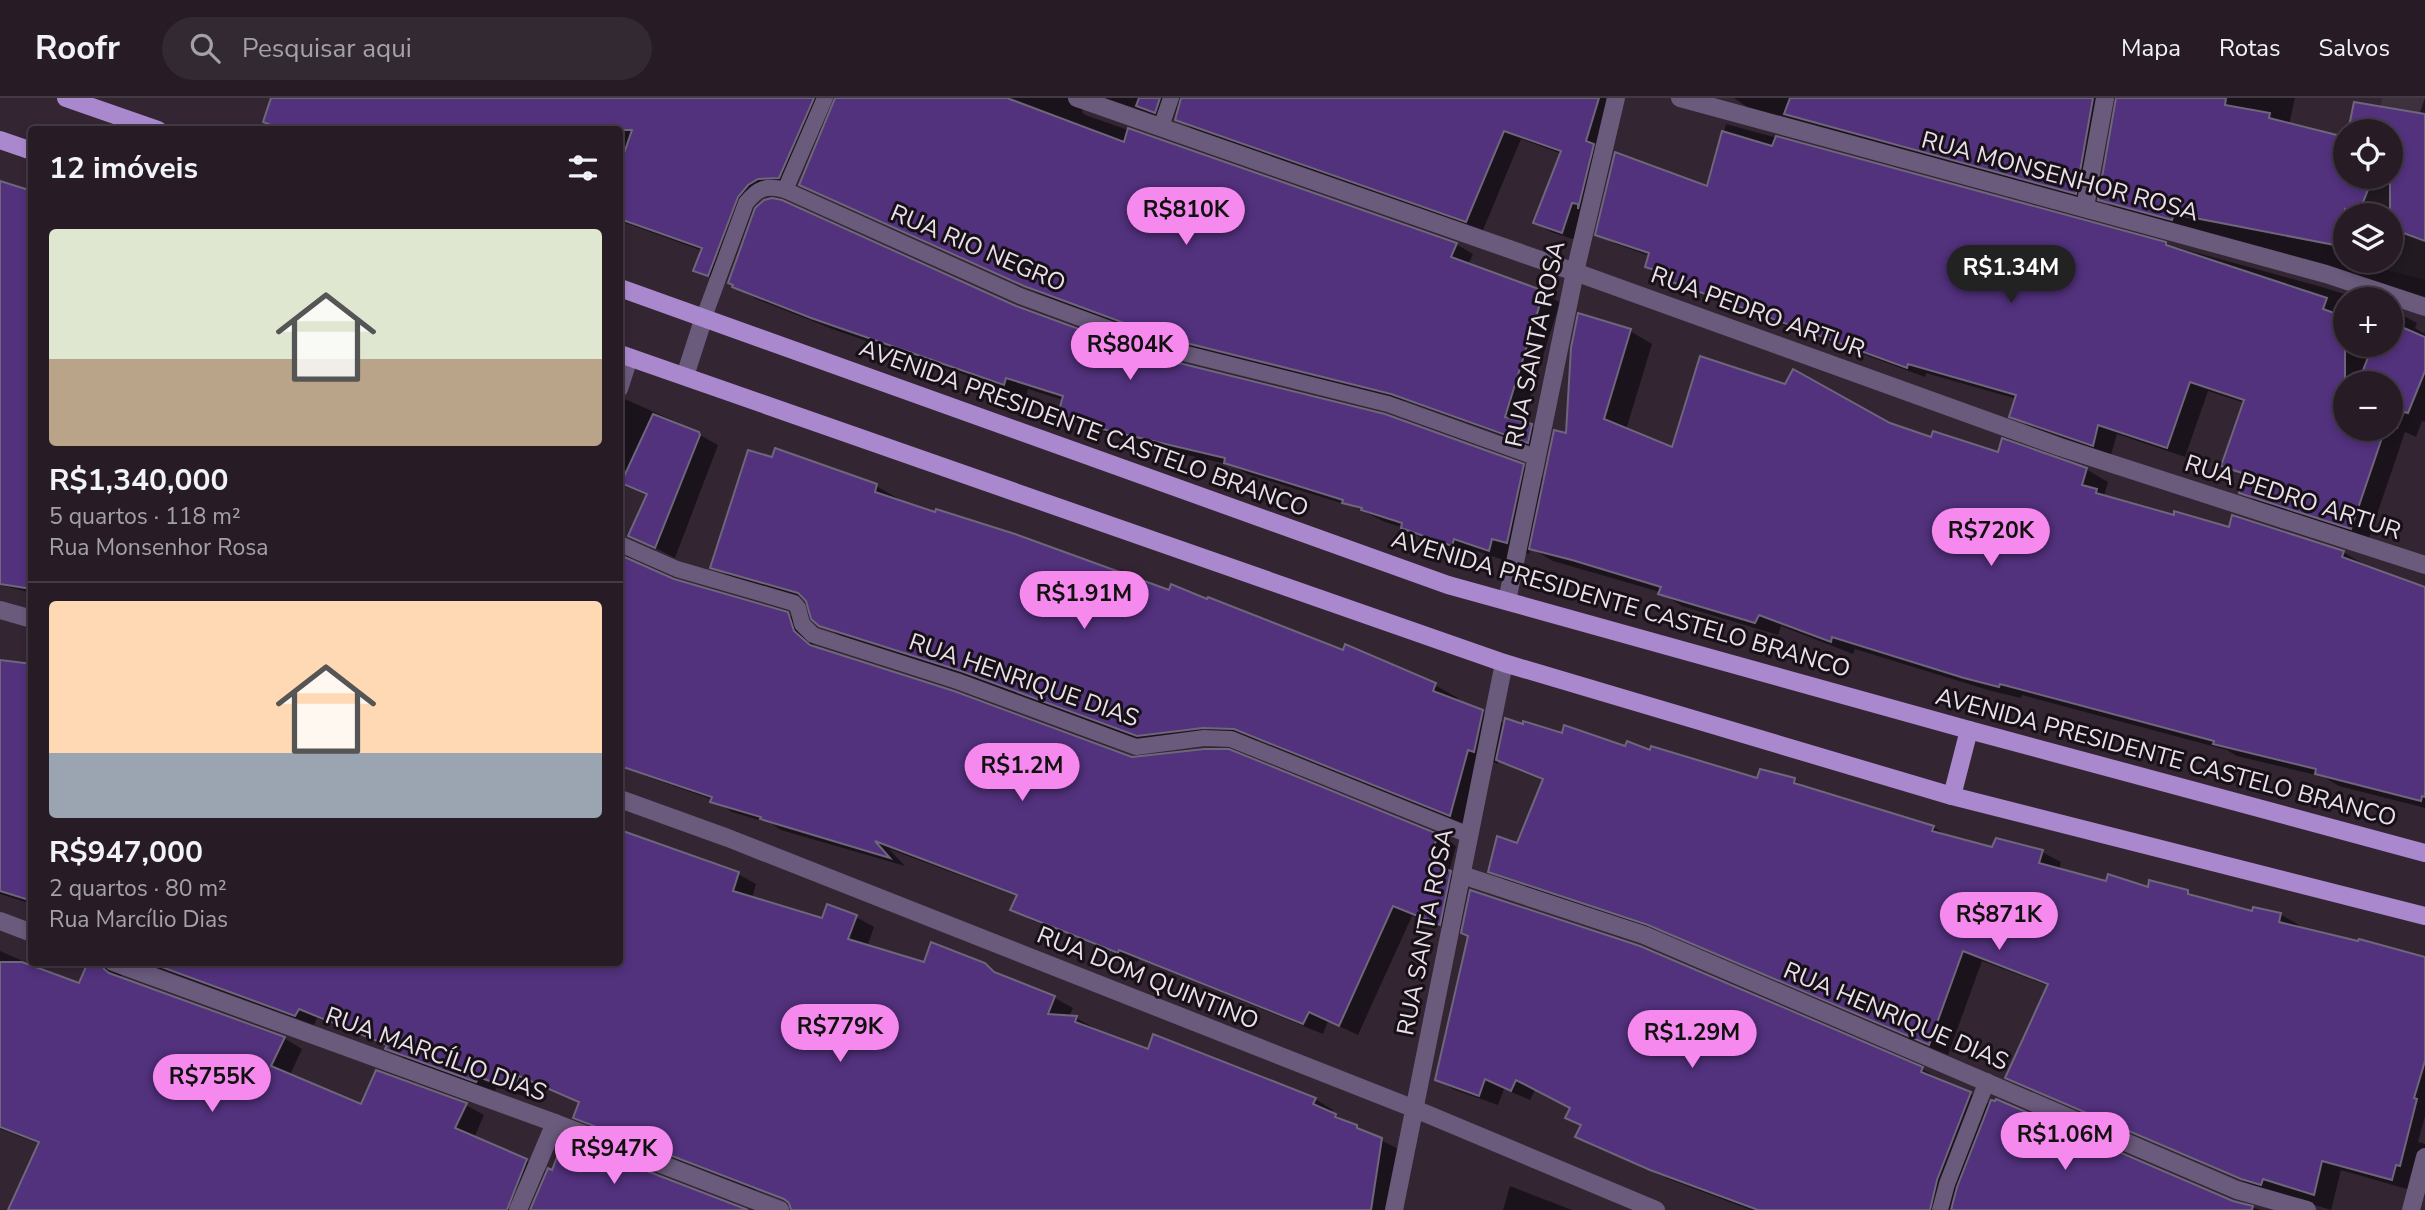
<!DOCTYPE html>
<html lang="pt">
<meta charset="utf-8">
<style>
body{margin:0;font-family:"Nunito Sans",sans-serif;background:#332932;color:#f1f3f6;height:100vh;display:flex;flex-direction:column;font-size:26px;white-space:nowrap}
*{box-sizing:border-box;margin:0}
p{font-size:23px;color:#a4a1a7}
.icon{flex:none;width:38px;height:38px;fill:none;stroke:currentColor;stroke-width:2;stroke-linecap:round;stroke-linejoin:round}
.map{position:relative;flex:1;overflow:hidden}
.drawer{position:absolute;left:28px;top:28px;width:595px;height:840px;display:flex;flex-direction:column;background:#271c26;border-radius:7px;box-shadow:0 4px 10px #0003,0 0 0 2px #433a43}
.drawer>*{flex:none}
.controls{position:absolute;left:2333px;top:21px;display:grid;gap:14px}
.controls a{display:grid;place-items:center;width:70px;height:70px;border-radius:50%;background:#271c26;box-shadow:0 4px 10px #0003,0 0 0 2px #433a43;font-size:35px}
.price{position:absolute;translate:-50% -60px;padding:0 16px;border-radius:24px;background:#f689ed;color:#111;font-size:23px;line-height:46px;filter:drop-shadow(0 2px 4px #0008)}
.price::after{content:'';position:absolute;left:50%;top:42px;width:21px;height:16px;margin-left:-10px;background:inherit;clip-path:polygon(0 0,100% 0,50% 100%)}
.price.active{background:#222;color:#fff}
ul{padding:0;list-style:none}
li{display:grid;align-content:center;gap:14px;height:371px;padding:0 21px}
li+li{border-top:2px solid #433a43}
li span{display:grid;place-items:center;height:217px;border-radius:7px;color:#555}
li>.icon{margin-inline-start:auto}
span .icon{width:126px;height:126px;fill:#fffc;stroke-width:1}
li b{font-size:30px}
h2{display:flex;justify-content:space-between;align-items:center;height:84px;padding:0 21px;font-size:30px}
header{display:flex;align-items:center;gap:42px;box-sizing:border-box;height:98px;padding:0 35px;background:#271c26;border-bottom:2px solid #433a43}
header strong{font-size:33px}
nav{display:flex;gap:38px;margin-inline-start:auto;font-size:24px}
.search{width:490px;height:63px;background:#332932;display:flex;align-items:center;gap:18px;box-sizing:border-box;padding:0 24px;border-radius:38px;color:#a4a1a7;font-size:26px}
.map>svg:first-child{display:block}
.education{fill:#3e313e}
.shadow{fill:#0007;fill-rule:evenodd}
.building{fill:#52317d;stroke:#6e667b;stroke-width:2}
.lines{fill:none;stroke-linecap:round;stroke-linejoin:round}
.service{stroke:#6a5a7c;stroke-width:16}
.minor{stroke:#6a5a7c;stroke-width:18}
.primary{stroke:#aa88ce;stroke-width:18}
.labels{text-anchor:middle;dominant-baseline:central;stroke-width:6;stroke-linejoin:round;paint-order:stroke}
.street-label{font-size:24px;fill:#eae0e9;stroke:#171017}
</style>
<header>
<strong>Roofr</strong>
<div class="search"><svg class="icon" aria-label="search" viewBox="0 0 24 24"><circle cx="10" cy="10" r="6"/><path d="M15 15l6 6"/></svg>Pesquisar aqui</div>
<nav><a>Mapa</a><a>Rotas</a><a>Salvos</a></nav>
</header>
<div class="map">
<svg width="2425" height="1112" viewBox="0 0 2425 1112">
<rect width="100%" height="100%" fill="#342533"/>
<path class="education" d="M2382 0H2425V182L2354 163H2390V117H2359L2367 79H2390V33H2375Z"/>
<g class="shadow">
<path d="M273 0H831L834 2 795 89 765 96 754 108 725 186 696 172 703 153 620 123V32H280L265 23Z"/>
<path d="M838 0H1089L1086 1 1082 14 1085 17 1456 146 1473 156 1468 167 1543 195 1560 204 1522 325 1531 328 1548 337 1545 353 1409 304 1180 248 1042 197 817 95 801 86Z"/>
<path d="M1105 0H1618L1579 143 1551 134 1535 124 1562 56 1521 41 1483 132 1193 31 1177 21 1180 8 1178 7 1172 23Z"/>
<path d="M1734 0H2116L2113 1 2092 104 1750 11Z"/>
<path d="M2117 0H2295L2289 27 2345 40V79H2390V33H2350L2356 6 2419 17 2425 0V199L2347 174 2116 111 2100 101ZM2345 117H2390V163H2345Z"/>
<path d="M1726 26 2322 189 2360 201H2345V247H2390V211L2417 225 2415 230 2425 236V324L2422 323 2416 339 2405 334 2369 440 2259 405 2241 394 2246 379 2223 367 2245 305 2208 293 2185 359 2117 336 2111 357 2029 328 2011 318 2017 301 1926 275 1925 279 1684 190 1647 168 1650 158 1616 146 1597 136 1708 90ZM2345 285H2390V331H2345Z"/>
<path d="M0 84 32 98V495L0 487Z"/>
<path d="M734 188 1016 209 1155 261 1523 368 1546 381 1568 338 1630 233 1652 246 1626 332 1673 351 1889 327 1932 342 2086 371 2108 384 2104 398 2111 402 2230 431 2343 454 2365 467 2364 469 2425 496V710L2339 688 2324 679 2237 658 2227 652 2022 597 2021 600 1988 592 1855 551 1853 556 1781 528 1778 537 1682 508 1660 494 1553 463 1530 450 1529 456 1514 452 1510 464 1476 453 1474 459 1424 442 1405 430 1385 424 1354 409 1247 376 1231 367 1126 343 1116 337 1081 328 1060 315 1063 302 1028 291 1026 298 835 232 756 201Z"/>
<path d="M620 299 677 324 718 347 675 460 630 437 648 398 620 386Z"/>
<path d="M876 388 899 401V404L1344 554 1346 548 1435 587 1458 600 1457 604 1482 613 1505 626 1651 654 1758 682H1794L1812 693 1933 729 1953 741 1993 751 2042 754 2061 764 2059 772 2107 785 2188 794 2200 801 2254 815 2280 816 2299 827 2298 830 2425 861V1018L2418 1044 2425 1046V1093L2410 1092 2341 1072 2331 1112 2261 1091 2026 990 2007 979 2049 888 1982 863 1948 957 1669 836 1509 784 1490 773 1518 747 1544 683 1517 672 1498 662V666L1491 663 1474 730 1259 643 1227 642 1162 651 844 540 820 526 808 503 736 482 713 469Z"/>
<path d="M620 454 629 459 633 465 673 483 787 516 807 527 813 546 820 552 1132 661 1437 737 1456 748 1449 774 1469 786 1459 836 1412 818 1358 937 1328 923 1323 936 1139 861 1138 864 1031 822 1012 811 1018 799 889 751 905 768 781 732 772 726 732 714 713 702 620 669Z"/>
<path d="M0 564 32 568V806L0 796Z"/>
<path d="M620 739 663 756 738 776 756 786 752 800 823 822 856 819 874 829 867 849 925 867 984 866 1007 881 1055 900 1073 910 1069 919 1076 920 1094 930V933L1149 953 1315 1001 1333 1012 1332 1016 1400 1052 1391 1112H799L762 1074 755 1092 593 1029 575 1019 581 1005 538 988 532 1001 497 989 495 993 405 961 388 949 317 920 314 927 141 864H620Z"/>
<path d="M0 853 80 888 90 864H126L120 872 122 881 284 940 302 951 290 977 362 1008 466 1007 484 1017 474 1040 527 1063 545 1073 528 1112H13L40 1046 0 1031Z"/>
<path d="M1922 971 1941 982 1940 984 1971 996 1991 1007 2232 1104 2261 1112H1751L1671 1082 1595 1049 1577 1039 1583 1028 1572 1010 1535 992 1530 1002 1504 991 1498 1007 1455 992 1437 982Z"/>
<path d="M1510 1088 1572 1112H1503Z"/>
</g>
<g class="building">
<path d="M271 0H814L779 80 758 81 748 87 738 99 708 178 693 173 702 150 620 121V67L632 32H284L263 24Z"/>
<path d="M835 0H1007L1124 44 1128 30 1457 145 1451 159 1544 193 1505 319 1532 326 1528 345 1391 296 1162 239 1024 188 799 87Z"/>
<path d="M1139 0H1160L1155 15 1136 8Z"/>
<path d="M1181 0H1599L1586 43 1594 46 1578 111V106L1572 105 1562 135 1533 125 1561 53 1504 33 1466 124 1175 22Z"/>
<path d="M1790 0H2093L2076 96 1784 16Z"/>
<path d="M2116 0H2226L2225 7 2270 15 2269 20 2345 39V79H2373L2358 117 2345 111V149L2174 116 2172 122 2098 102Z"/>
<path d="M2354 4 2425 16V143L2390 130V31V33H2348Z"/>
<path d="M1722 33 1772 48 1776 38 2166 144V147L2327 200 2323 211 2345 219V331H2385L2351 431 2239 395 2245 376 2221 368 2244 302 2190 284 2167 350 2098 327 2093 348 2009 319 2016 297 1908 266 1907 270 1664 181 1665 175 1645 169 1649 155 1595 137 1615 54 1707 88Z"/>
<path d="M0 83 32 93V491L0 486Z"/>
<path d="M772 100 782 102 1016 208 1155 259 1385 316 1524 366 1507 445 1492 441 1489 453 1454 441 1452 448 1401 430 1402 425 1361 412 1362 410 1342 405 1343 402 1224 365 1225 360 1102 331 1103 328 1058 316 1063 298 1006 280 1004 287 811 220 732 189 733 187 728 185 755 110 764 102Z"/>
<path d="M1578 215 1631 231 1604 321 1672 349 1700 258 1785 286 1793 271 1890 325 1931 339 1933 333 1998 354 2002 340 2087 370 2082 387 2097 391 2096 395 2174 417V413L2229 429 2232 417 2344 453 2342 459 2425 489V699L2422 698 2421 703 2315 676 2316 671 2213 646 2214 643 2000 586 1999 589 1964 580 1832 539 1831 544 1759 517 1755 525 1658 496 1661 489 1572 462 1529 451 1554 332 1566 335 1571 250Z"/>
<path d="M2390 224 2425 239V273L2408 315 2404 314 2397 330 2390 327V285H2358L2373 247H2390Z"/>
<path d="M653 316 699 334 700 337 655 450 628 438 647 396 621 385Z"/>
<path d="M775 350 877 386 875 394 935 414 936 411 1015 436 1169 492 1171 486 1207 501 1208 499 1343 552 1345 546 1436 585 1433 593 1483 612 1474 654 1468 652 1450 718 1234 631 1203 630 1137 638 961 573 819 528 811 521 806 503 798 495 710 470 748 352 772 359Z"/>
<path d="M620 457 674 481 788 514 794 533 810 547 954 593 1132 659 1204 651H1229L1438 736 1429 766 1451 773 1440 827 1393 808 1339 928 1309 914 1303 926 1119 852 1118 855 1010 812 1017 797 875 743 890 760 760 721 761 719 710 704 712 699 620 668Z"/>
<path d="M0 562 32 566V803L0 793Z"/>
<path d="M1505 620 1523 626V623L1562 635 1564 627 1625 648 1627 643 1650 652 1651 648 1757 680 1760 671 1795 680 1794 685 1934 728 1932 733 1992 749 1996 740 2043 752 2039 765 2106 783 2108 776 2148 789 2149 782 2188 792V796L2252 813 2253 809 2281 815 2279 824 2358 843 2359 841 2425 859V963L2414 1000 2417 1001 2400 1068 2396 1067 2392 1082 2322 1063 2314 1097 2263 1081 2261 1087 2241 1081 2005 980 2048 886 1963 853 1929 947 1648 827 1488 774 1497 738 1517 745 1543 681 1496 662Z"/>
<path d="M620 732 739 774 733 793 822 820 827 806 857 817 848 841 924 864 931 844 985 865 994 874 1055 898 1048 916 1077 918 1075 924 1148 951 1153 936 1316 1000 1313 1006 1336 1016 1335 1019 1357 1027V1030L1382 1040 1371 1112H791L789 1105 784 1101 573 1020 579 1004 519 978 513 992 479 979 476 984 385 951 387 947 299 911 295 918 148 864H620Z"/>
<path d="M1470 792 1640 848 1923 969 1921 974 1971 994 1937 1082 1930 1112H1758L1650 1072 1575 1039 1581 1027 1565 1020 1570 1010 1516 982 1511 993 1485 981 1479 998 1435 982 1468 838 1461 835Z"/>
<path d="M0 864H22L79 885 88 864H102L104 871 109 875 285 939 271 968 361 1006 376 972 467 1005 455 1030 527 1061 507 1112H8L39 1044 0 1029Z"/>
<path d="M1996 1001 2233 1103 2253 1108 2252 1112H1951L1957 1089 1991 1002 1995 1003Z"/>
<path d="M564 1041 748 1112H530L548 1070 552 1072Z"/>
</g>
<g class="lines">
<g class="service">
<path d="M1161 29 1171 0"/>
<path d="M785 92 825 0"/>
<path d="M704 219 746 105C758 90 766 87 785 92L1020 198 1159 249 1388 306 1535 359"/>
<path d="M620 291 630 260"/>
<path d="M620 446 677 471 794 505 798 510 802 526 813 537 957 583 1136 649 1204 640 1231 641 1469 737"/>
<path d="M1940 1112 1947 1086 1987 983"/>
</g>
<g class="minor">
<path d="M1077 0 1575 174 2060 349 2425 467"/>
<path d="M1680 0 2326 176 2425 209"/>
<path d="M2085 109 2105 0"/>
<path d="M685 278 704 219"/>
<path d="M1507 503 1575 174 1616 0"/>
<path d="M0 512 32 521"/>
<path d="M620 701 728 740 1415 1011 1656 1112"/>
<path d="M1462 777 1644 837 2237 1092 2307 1112"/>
<path d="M0 823 32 835"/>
<path d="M113 864 555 1025 780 1112"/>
<path d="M518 1112 555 1025"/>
<path d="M1394 1112 1504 565"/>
<path d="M2411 1112 2425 1059"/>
</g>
<g class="primary">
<path d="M66 0 158 32"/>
<path d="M0 42 32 53"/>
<path d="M620 190 1448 487 1969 632 2425 755"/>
<path d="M620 256 1504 565 1952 698 2425 818"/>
<path d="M1952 698 1969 632"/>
</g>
</g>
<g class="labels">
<g class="street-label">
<text transform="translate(2060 78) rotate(15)">RUA MONSENHOR ROSA</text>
<text transform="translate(978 150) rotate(23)">RUA RIO NEGRO</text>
<text transform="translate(1758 214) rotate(20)">RUA PEDRO ARTUR</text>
<text transform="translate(1535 246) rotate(-78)">RUA SANTA ROSA</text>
<text transform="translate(1084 330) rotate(20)">AVENIDA PRESIDENTE CASTELO BRANCO</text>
<text transform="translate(2293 399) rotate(18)">RUA PEDRO ARTUR</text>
<text transform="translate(1621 506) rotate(16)">AVENIDA PRESIDENTE CASTELO BRANCO</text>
<text transform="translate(1024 582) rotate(19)">RUA HENRIQUE DIAS</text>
<text transform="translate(2166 659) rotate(15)">AVENIDA PRESIDENTE CASTELO BRANCO</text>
<text transform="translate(1425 834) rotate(-79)">RUA SANTA ROSA</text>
<text transform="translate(1148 880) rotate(22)">RUA DOM QUINTINO</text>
<text transform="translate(1896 918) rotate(23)">RUA HENRIQUE DIAS</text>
<text transform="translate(436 956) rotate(20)">RUA MARCÍLIO DIAS</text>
</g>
</g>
</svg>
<div class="controls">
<a><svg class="icon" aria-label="locate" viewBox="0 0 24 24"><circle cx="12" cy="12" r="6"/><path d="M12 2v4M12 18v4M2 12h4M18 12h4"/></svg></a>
<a><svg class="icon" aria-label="layers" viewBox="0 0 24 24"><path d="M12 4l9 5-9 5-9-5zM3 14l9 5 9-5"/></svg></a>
<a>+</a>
<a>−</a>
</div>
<b class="price" style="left:1186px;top:149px">R$810K</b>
<b class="price active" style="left:2011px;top:207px">R$1.34M</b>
<b class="price" style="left:1130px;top:284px">R$804K</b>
<b class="price" style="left:1991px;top:470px">R$720K</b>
<b class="price" style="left:1084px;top:533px">R$1.91M</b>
<b class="price" style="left:1022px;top:705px">R$1.2M</b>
<b class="price" style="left:1999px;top:854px">R$871K</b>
<b class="price" style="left:840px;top:966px">R$779K</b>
<b class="price" style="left:1692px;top:972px">R$1.29M</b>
<b class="price" style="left:212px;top:1016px">R$755K</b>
<b class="price" style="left:2065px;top:1074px">R$1.06M</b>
<b class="price" style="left:614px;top:1088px">R$947K</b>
<section class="drawer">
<h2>12 imóveis<svg class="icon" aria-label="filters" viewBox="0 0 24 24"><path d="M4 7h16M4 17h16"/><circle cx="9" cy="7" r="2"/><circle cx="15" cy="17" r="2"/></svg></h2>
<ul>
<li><span style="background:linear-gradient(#dfe7d0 60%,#b9a48a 0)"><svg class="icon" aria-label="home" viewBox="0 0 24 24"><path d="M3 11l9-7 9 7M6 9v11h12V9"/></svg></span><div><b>R$1,340,000</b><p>5 quartos · 118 m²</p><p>Rua Monsenhor Rosa</p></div></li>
<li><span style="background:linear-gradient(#ffd9b3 70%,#9aa5b1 0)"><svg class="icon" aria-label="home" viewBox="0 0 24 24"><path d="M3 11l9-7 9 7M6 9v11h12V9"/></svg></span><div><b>R$947,000</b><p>2 quartos · 80 m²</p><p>Rua Marcílio Dias</p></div></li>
</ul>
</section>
</div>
